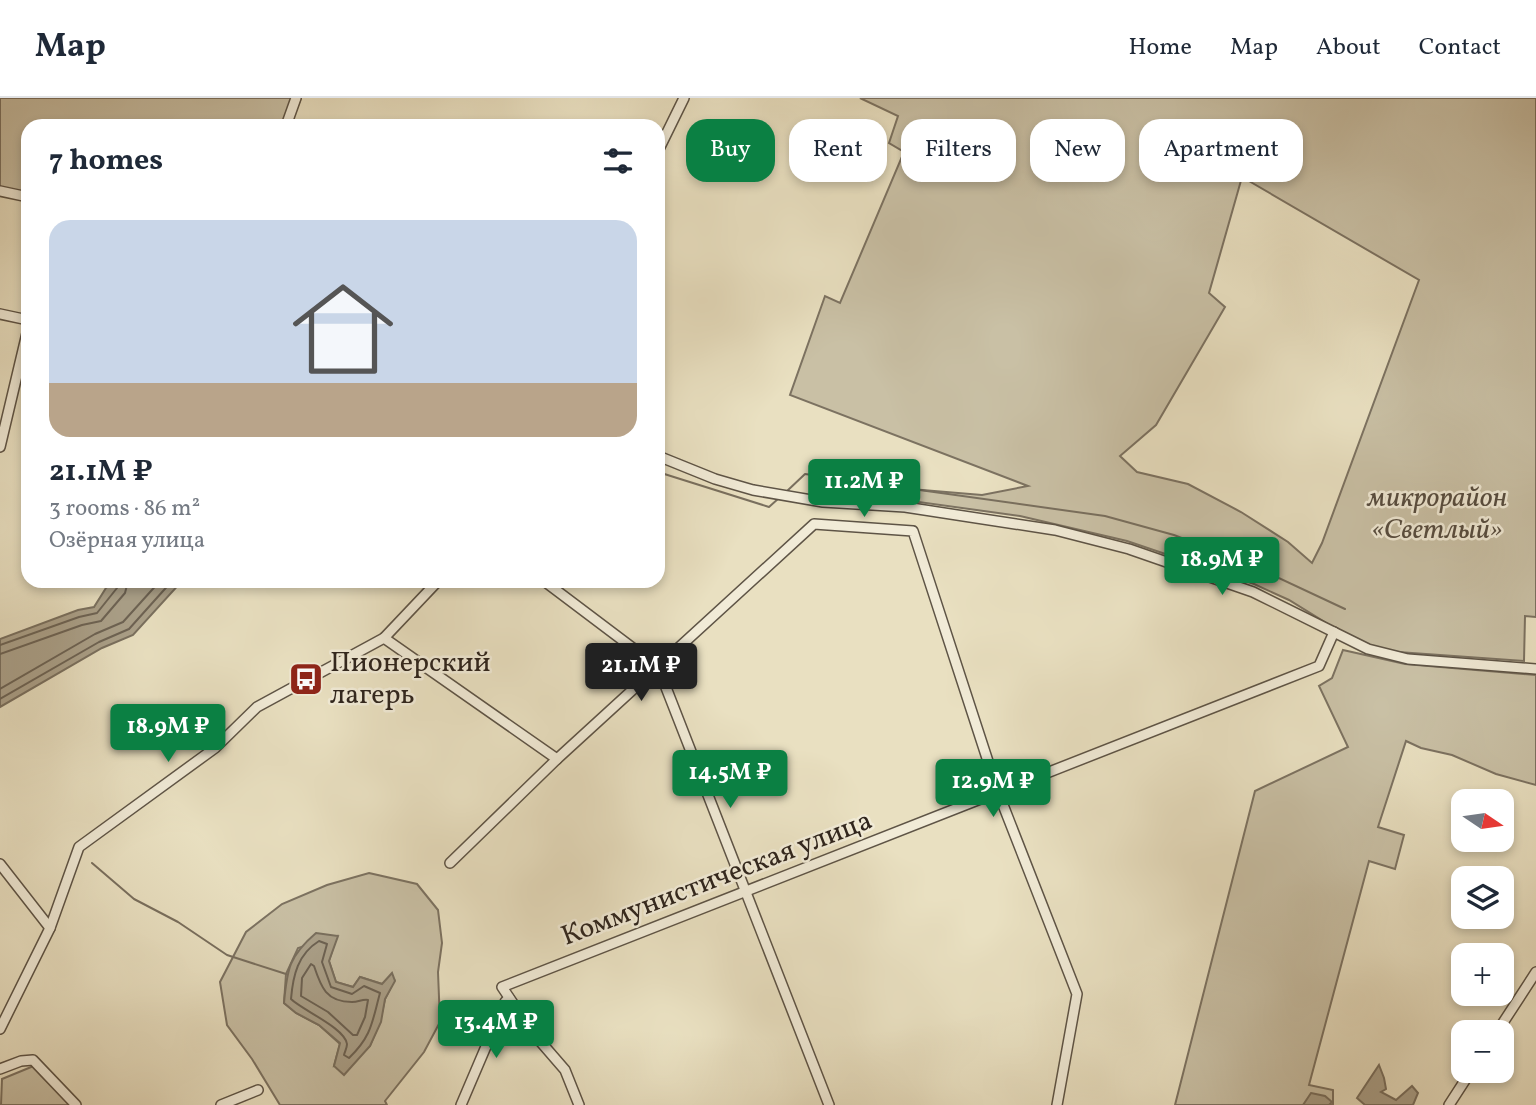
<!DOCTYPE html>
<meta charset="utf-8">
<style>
body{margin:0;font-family:Vollkorn,serif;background:#f6f6f7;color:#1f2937;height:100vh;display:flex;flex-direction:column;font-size:26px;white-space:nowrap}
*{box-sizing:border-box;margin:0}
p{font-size:23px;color:#747a83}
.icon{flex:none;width:38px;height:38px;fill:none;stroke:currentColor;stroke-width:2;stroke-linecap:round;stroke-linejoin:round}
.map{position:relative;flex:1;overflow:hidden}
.side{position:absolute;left:21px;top:21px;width:644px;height:469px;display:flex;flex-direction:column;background:#fff;border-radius:21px;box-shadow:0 4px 10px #0003}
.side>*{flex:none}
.hud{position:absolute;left:686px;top:21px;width:665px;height:63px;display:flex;gap:14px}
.needle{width:46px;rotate:103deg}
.controls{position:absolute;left:1451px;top:691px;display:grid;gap:14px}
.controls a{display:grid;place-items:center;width:63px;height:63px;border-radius:14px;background:#fff;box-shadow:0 4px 10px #0003;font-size:35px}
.price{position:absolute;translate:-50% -60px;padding:0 16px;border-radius:7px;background:#0b8043;color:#fff;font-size:23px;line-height:46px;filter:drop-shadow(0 2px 4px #0008)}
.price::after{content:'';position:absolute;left:50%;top:42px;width:21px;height:16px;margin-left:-10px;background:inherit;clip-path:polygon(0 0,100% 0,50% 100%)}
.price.current{background:#222;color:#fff}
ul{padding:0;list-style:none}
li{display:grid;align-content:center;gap:14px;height:371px;padding:0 28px}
li span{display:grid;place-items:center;height:217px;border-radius:21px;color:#555}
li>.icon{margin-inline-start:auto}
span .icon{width:126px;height:126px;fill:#fffc;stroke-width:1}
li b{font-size:30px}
h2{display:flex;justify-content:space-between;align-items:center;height:84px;padding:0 28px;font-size:30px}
.chip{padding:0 24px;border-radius:21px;background:#fff;box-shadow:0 4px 10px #0003;font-size:24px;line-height:63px}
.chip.current{background:#0b8043;color:#fff}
header{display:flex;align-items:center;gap:42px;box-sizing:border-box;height:98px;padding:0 35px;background:#fff;border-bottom:2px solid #e0e1e3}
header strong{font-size:33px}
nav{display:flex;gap:38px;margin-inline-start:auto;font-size:24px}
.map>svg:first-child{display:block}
.green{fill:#c9c0a5;stroke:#7c7261;stroke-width:2;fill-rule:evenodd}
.water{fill:#aaa089;stroke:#796f5e;stroke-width:2}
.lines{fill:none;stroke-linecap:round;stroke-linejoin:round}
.shore{stroke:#6c6253;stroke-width:2}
.stream{stroke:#796f5e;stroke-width:2}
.minor-casing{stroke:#5e5446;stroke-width:12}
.minor{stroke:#f1ebd7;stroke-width:9}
.labels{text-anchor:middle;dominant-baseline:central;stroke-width:5;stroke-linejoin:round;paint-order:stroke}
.park-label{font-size:28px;font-style:italic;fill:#564c3f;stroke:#f1ebd7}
.poi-label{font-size:28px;fill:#2f251d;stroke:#f1ebd7;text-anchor:start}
.street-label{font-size:28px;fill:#2f251d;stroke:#f1ebd7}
</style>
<header>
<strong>Map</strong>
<nav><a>Home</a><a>Map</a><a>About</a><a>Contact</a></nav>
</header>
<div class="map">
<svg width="1536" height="1007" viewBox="0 0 1536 1007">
<rect width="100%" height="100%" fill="#e9e0c1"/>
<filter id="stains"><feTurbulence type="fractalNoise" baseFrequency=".00286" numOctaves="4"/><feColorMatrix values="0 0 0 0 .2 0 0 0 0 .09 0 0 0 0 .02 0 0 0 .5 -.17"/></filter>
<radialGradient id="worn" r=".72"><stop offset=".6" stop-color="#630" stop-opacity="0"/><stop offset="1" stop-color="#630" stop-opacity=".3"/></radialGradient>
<g class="green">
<path d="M0 0H301L290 28H28V97L0 90Z"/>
<path d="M860 0H1536V519L1525 518 1524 563 1370 552 1289 502 1254 486 1127 443 1020 418 839 393 851 386 982 397 1028 388 790 297 825 198 840 205 904 54 889 45 898 18ZM1242 79 1419 182 1322 445 1312 465 1288 444 1241 414 1188 386 1137 374 1120 358 1156 327 1225 209 1209 195Z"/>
<path d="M1343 552 1405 566 1536 577V687L1496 676 1452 657 1421 650 1406 643 1378 729 1404 737 1395 771 1369 763 1309 987 1333 992V1007H1175L1255 693 1348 649 1319 588 1332 580Z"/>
<path d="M369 775 417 786 438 812 442 845 438 874 440 924 424 954 385 1003 387 1007H280L252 961 227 927 220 884 246 834 282 806 327 787ZM337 838 329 863 336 884 353 889 360 879 382 886 394 883 385 901 380 924 370 948 358 960 334 968 340 946 319 927 296 915 284 905 286 876 298 850Z"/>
<path d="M36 967 71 1007H1L2 981Z"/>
</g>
<g class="water">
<path d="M115 483H182L133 537 102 550 0 609V541L78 512 94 509 106 490Z"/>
<path d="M316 835 338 838 329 863 336 884 353 889 360 879 382 886 392 875 395 883 385 901 381 924 370 948 344 977 334 968 340 945 319 927 296 915 284 905C287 871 289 858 316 835Z"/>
<path d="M1379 967 1384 980 1386 991 1381 994 1396 1002 1412 988 1418 995 1413 1007H1365L1357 1000Z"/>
<path d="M1311 995 1325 998 1332 1004 1329 1007H1303Z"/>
</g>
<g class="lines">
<g class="shore">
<path d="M0 547 79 519 97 515 117 490 119 483"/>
<path d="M0 556 82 527 101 523 125 495 128 483"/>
<path d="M0 591 95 536 123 524 160 483"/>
<path d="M0 601 99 544 129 531 172 483"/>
<path d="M319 843 327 846 322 864 331 889 352 896 364 888 380 895C372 924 372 938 349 960L344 957C345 953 347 950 347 946 345 930 302 912 291 901 293 877 298 856 319 843Z"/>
<path d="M311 866 314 868C321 889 326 904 352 904 359 904 362 901 368 902L365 919 357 937H353L328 914 301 898 302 880Z"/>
</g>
<g class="stream">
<path d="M658 374 769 409 779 400"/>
<path d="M786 394 805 376 1105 418 1174 437 1253 468 1345 511"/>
<path d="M92 765 134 801 178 824 227 857 286 876"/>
</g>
<g class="minor-casing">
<g id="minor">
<path d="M286 28 296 0"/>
<path d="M658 53 684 0"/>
<path d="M0 93 28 99"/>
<path d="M0 216 28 222"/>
<path d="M0 349 28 231"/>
<path d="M658 358 715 381 753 392 823 404 905 409 1055 432 1129 451 1253 494 1368 551 1408 561 1536 571"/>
<path d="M544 483 658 569 829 1007"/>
<path d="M384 540 557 661"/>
<path d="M450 765 557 661 814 426 913 433 998 694 1077 896 1057 1007"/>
<path d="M0 766 50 830"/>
<path d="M0 931 50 830 79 749 215 650 257 609 384 540 438 483"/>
<path d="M1497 934 1536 874"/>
<path d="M0 971 21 963 33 962 76 1007"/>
<path d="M221 1007 258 992"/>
<path d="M461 1007 505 904 509 900"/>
<path d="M579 1007 565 972 533 935 502 889 1319 568 1334 534"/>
<path d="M1449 1007 1471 973"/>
</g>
</g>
<use href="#minor" class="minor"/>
</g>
<defs>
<g id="bus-square" transform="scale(1.75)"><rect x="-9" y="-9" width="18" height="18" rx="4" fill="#8f2418" stroke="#f1ebd7"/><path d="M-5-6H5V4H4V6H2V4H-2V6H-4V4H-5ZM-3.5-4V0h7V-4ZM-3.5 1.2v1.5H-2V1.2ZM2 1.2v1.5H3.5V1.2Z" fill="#fff"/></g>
</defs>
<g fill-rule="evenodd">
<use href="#bus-square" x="306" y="581"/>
</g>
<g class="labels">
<g class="park-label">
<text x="1437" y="400">микрорайон<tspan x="1437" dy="32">«Светлый»</tspan></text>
</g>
<g class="poi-label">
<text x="330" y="565">Пионерский<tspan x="330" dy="32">лагерь</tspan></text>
</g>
<g class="street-label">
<text transform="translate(717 781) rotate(-21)">Коммунистическая улица</text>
</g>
</g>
<rect width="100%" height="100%" filter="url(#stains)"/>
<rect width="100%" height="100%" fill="url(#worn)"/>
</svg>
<div class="controls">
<a><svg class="needle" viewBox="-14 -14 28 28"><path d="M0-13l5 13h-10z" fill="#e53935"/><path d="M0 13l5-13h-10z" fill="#747a83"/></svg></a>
<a><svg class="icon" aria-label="layers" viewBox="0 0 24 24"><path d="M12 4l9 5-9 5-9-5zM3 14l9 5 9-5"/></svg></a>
<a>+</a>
<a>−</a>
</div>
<b class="price" style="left:864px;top:421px">11.2M ₽</b>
<b class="price" style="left:1222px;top:499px">18.9M ₽</b>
<b class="price current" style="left:641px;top:605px">21.1M ₽</b>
<b class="price" style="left:168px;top:666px">18.9M ₽</b>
<b class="price" style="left:730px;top:712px">14.5M ₽</b>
<b class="price" style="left:993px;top:721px">12.9M ₽</b>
<b class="price" style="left:496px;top:962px">13.4M ₽</b>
<div class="hud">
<a class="chip current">Buy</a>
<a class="chip">Rent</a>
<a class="chip">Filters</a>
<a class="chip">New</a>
<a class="chip">Apartment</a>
</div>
<section class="side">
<h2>7 homes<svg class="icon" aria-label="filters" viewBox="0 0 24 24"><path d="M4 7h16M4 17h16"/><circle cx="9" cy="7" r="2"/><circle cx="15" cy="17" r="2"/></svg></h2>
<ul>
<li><span style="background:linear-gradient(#c9d6e8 75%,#b9a48a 0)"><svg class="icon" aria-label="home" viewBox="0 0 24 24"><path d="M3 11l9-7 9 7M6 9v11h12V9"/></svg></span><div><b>21.1M ₽</b><p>3 rooms · 86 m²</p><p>Озёрная улица</p></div></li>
</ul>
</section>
</div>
